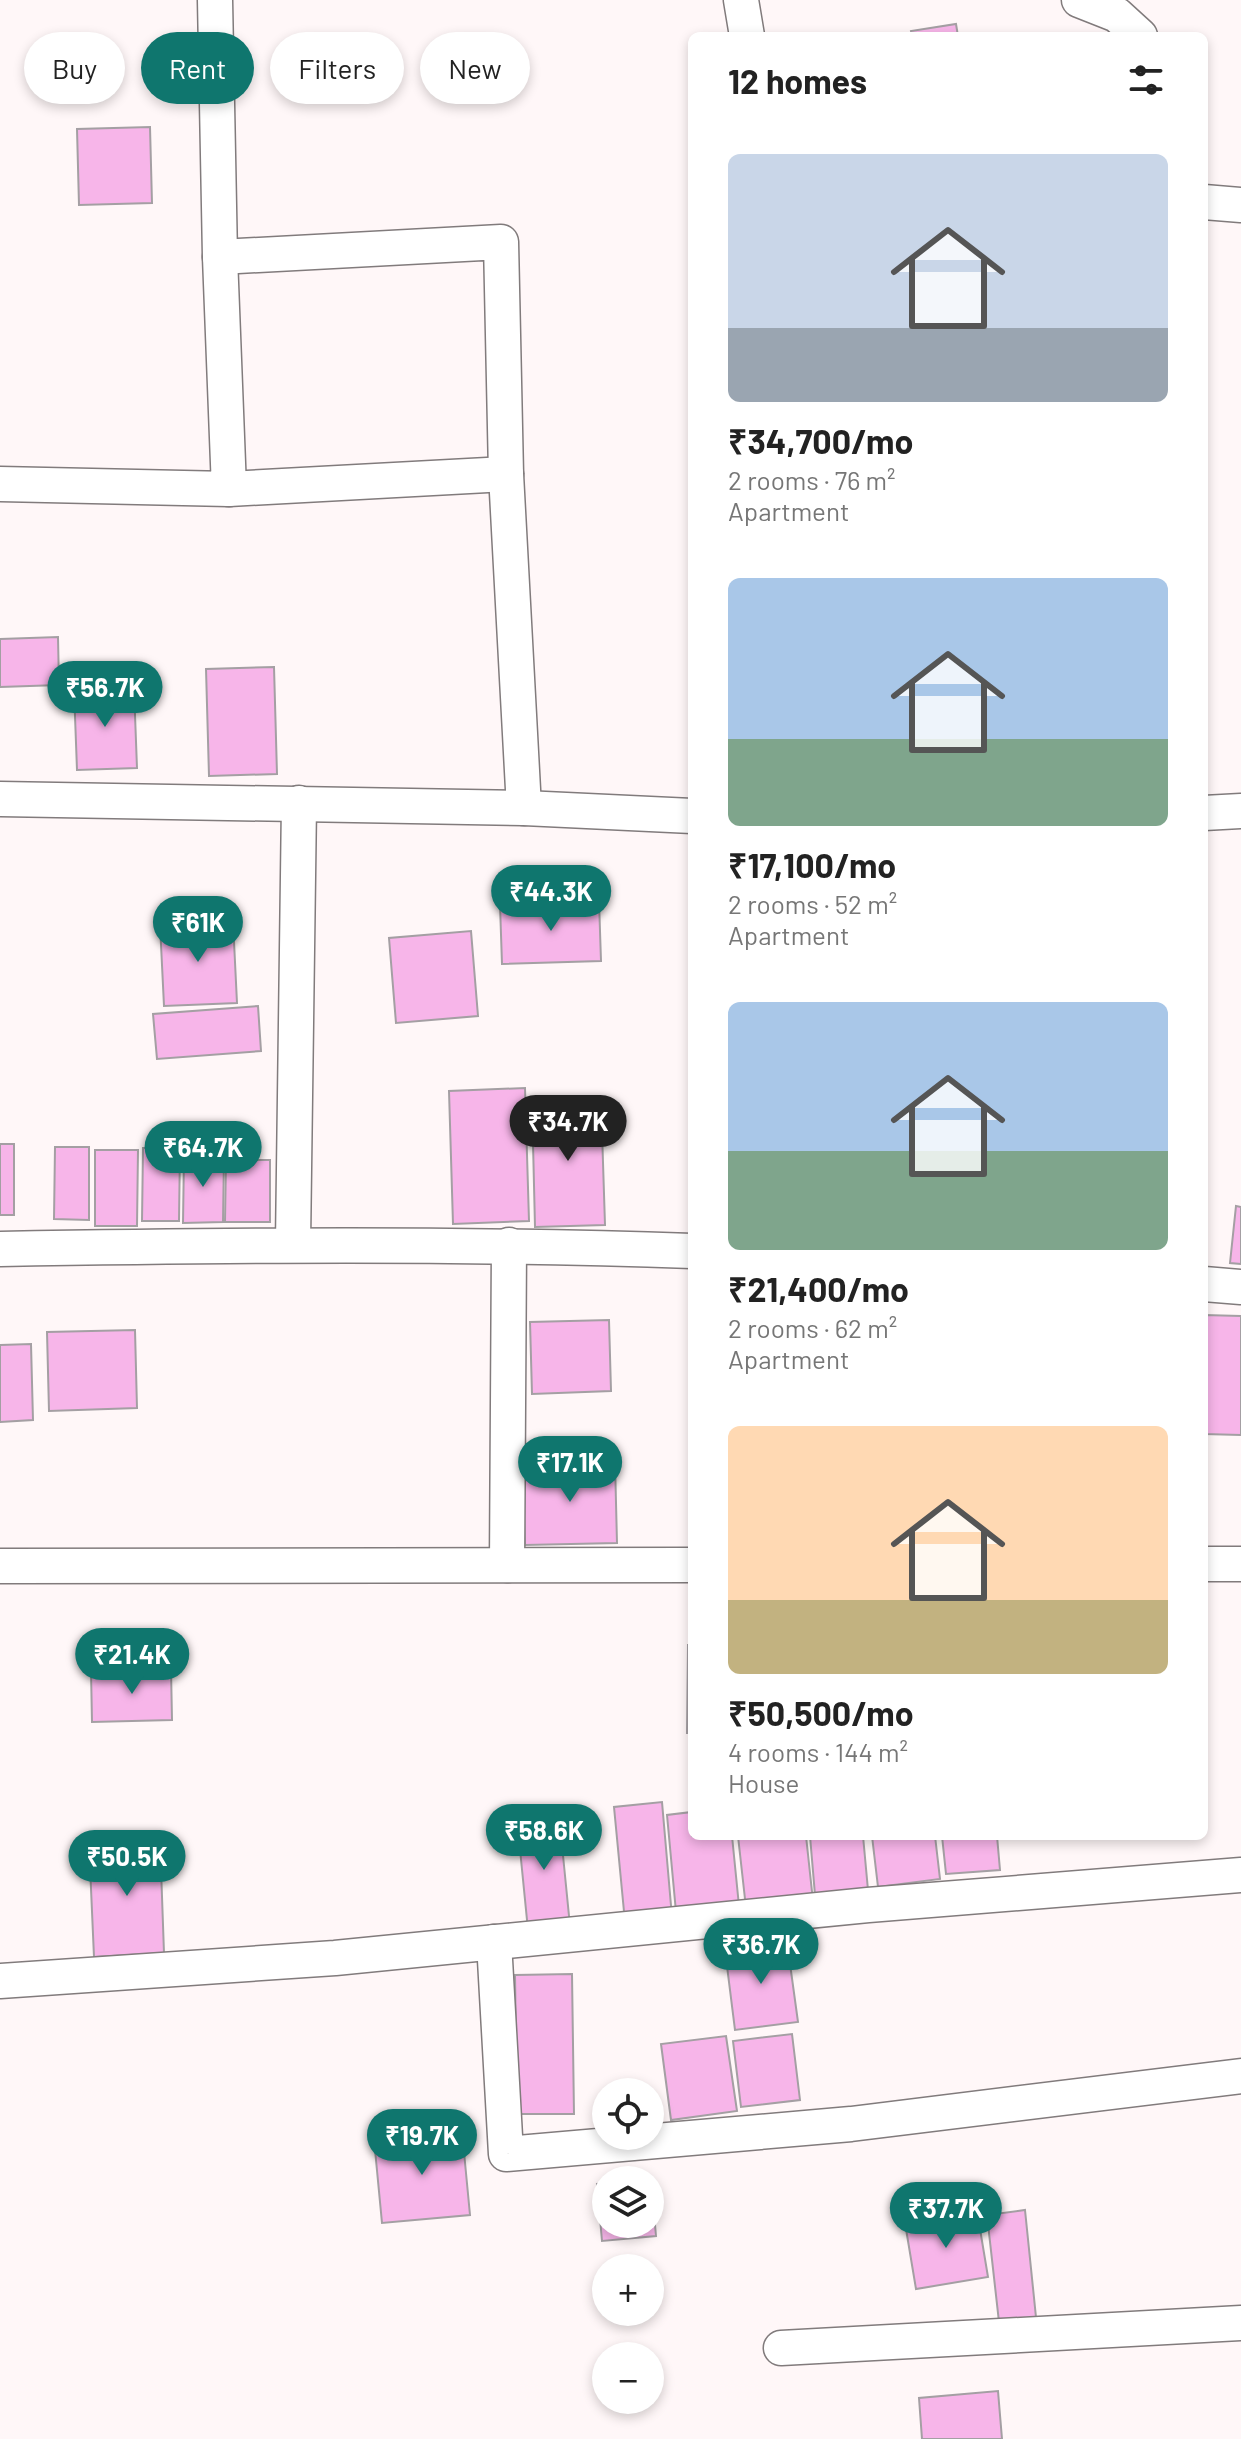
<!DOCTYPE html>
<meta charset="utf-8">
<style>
body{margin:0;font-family:Barlow,sans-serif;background:#f2f2f2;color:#222;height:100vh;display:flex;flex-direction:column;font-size:30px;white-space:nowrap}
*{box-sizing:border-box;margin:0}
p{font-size:26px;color:#767676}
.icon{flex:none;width:44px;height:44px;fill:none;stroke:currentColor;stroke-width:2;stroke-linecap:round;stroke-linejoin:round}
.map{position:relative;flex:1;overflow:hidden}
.side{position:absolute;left:688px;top:32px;width:520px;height:1808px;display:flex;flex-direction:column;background:#fff;border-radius:12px;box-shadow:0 4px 12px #0003}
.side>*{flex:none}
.banner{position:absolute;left:24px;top:32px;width:544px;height:72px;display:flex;gap:16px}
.controls{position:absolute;left:592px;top:2078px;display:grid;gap:16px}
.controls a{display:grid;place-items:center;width:72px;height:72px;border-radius:50%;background:#fff;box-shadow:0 4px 12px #0003;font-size:40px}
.price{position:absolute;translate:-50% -68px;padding:0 18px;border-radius:28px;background:#0f766e;color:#fff;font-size:26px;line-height:52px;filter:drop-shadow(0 2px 4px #0008)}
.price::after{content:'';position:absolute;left:50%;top:48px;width:24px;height:18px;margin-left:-12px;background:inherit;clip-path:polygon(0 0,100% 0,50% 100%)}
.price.on{background:#222;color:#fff}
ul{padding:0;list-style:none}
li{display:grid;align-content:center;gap:16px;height:424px;padding:0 40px}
li span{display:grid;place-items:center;height:248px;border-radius:12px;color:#555}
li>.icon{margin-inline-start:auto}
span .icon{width:144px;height:144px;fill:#fffc;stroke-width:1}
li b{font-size:34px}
h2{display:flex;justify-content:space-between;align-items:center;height:96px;padding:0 40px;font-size:34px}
.chip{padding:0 28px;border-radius:36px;background:#fff;box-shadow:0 4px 12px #0003;font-size:28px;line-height:72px}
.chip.on{background:#0f766e;color:#fff}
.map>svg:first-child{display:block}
.building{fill:#f7b5e9;stroke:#a49fa3;stroke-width:2}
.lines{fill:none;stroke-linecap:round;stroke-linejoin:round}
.minor-casing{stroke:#817b7c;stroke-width:37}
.minor{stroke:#fff;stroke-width:34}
</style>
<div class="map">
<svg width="1241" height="2439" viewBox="0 0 1241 2439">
<rect width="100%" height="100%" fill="#fff7f8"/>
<g class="building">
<path d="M956 24 958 36H912L911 31Z"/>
<path d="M150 127 152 203 79 205 77 129Z"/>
<path d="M58 637 59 685 0 687V639Z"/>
<path d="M274 667 277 774 209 776 206 669Z"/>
<path d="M134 688 137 768 77 770 74 689Z"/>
<path d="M599 901 601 961 502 964 500 905Z"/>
<path d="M233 921 237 1003 164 1006 160 924Z"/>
<path d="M471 931 478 1016 396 1023 389 938Z"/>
<path d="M258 1006 261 1051 157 1059 153 1014Z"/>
<path d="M525 1088 529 1221 453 1224 449 1091Z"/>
<path d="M601 1100 605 1225 535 1227 532 1101Z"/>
<rect x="0" y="1144" width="14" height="71"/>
<path d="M55 1147H89V1220L54 1219Z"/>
<path d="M143 1148H180L179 1221H142Z"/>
<path d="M95 1150H138L137 1226H95Z"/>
<path d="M184 1155 224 1156 223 1222 183 1223Z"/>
<path d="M226 1160H270V1222H225Z"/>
<path d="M1236 1206 1241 1207V1264L1230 1263Z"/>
<path d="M1204 1315 1241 1316V1435L1204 1434Z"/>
<path d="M609 1320 611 1391 532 1394 530 1322Z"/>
<path d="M135 1330 137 1408 49 1411 47 1332Z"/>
<path d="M31 1344 33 1420 0 1422V1345Z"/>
<path d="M615 1462 617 1543 525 1545 522 1466Z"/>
<path d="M688 1645H692V1733H687Z"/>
<path d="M171 1669 172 1720 92 1722 91 1671Z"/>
<path d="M662 1802 672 1917 625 1922 614 1807Z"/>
<path d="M692 1812V1836H732L739 1906 676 1912 667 1815Z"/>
<path d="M559 1815 570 1926 528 1930 517 1819Z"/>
<path d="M738 1836H806L813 1901 746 1908Z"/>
<path d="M810 1836H863L868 1890 815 1895Z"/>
<path d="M872 1836H935L940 1879 878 1887Z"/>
<path d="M942 1836H997L1000 1870 946 1874Z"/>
<path d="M160 1840 164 1953 94 1957 89 1843Z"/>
<path d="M787 1942 798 2022 735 2030 725 1950Z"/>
<path d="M572 1974 574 2114H517L515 1975Z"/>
<path d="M792 2034 800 2100 741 2107 733 2041Z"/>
<path d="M726 2036 737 2111 671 2120 661 2044Z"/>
<path d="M462 2131 470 2215 382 2223 374 2139Z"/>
<path d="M651 2178 656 2236 602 2241 597 2184 606 2183V2224H650V2180H634Z"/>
<path d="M1025 2210 1037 2327 1000 2331 987 2215Z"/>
<path d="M977 2211 988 2277 916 2289 905 2223Z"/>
<path d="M998 2391 1002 2439H922L919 2398Z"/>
</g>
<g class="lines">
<g class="minor-casing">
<g id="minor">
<path d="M741 0 747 36"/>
<path d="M1079 0 1117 15 1140 36"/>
<path d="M1204 202 1241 205"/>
<path d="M220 257 501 242 506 474 524 808"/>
<path d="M0 484 229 489 220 257 215 0"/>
<path d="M229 489 506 474"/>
<path d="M0 799 524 808 692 816"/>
<path d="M1204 813 1241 811"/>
<path d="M293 1243 299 803"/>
<path d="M0 1249C231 1245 461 1243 692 1251"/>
<path d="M1204 1284 1241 1287"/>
<path d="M1204 1564H1241"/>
<path d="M507 1565 509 1245"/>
<path d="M0 1566 692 1565"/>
<path d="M494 1942 506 2154 851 2124 1241 2076"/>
<path d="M0 1981 335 1958 868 1905 1241 1875"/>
<path d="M781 2348 1241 2323"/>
</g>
</g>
<use href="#minor" class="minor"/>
</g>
</svg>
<div class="controls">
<a><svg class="icon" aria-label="locate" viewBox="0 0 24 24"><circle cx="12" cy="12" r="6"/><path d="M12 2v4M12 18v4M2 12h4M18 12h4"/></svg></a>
<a><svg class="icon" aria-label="layers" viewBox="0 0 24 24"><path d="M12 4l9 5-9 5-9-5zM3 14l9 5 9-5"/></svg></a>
<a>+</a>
<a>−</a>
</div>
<b class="price" style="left:105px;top:729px">₹56.7K</b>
<b class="price" style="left:551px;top:933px">₹44.3K</b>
<b class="price" style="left:198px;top:964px">₹61K</b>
<b class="price on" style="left:568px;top:1163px">₹34.7K</b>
<b class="price" style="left:203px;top:1189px">₹64.7K</b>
<b class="price" style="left:570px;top:1504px">₹17.1K</b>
<b class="price" style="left:132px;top:1696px">₹21.4K</b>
<b class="price" style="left:544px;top:1872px">₹58.6K</b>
<b class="price" style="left:127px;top:1898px">₹50.5K</b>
<b class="price" style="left:761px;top:1986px">₹36.7K</b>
<b class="price" style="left:422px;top:2177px">₹19.7K</b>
<b class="price" style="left:946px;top:2250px">₹37.7K</b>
<div class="banner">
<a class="chip">Buy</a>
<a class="chip on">Rent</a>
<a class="chip">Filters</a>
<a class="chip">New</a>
</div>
<section class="side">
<h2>12 homes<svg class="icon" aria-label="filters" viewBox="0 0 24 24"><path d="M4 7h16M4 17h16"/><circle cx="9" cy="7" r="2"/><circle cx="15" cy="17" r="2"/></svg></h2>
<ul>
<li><span style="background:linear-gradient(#c9d6e8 70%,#9aa5b1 0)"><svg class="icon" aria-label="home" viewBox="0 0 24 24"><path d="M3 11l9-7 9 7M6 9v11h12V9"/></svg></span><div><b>₹34,700/mo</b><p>2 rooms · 76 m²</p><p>Apartment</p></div></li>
<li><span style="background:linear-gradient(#a9c7e8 65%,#7fa58c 0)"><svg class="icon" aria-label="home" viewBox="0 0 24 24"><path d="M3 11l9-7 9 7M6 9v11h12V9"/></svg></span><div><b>₹17,100/mo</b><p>2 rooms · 52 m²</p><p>Apartment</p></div></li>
<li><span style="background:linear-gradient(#a9c7e8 60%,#7fa58c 0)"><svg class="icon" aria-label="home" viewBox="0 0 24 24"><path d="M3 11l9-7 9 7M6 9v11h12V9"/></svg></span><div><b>₹21,400/mo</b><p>2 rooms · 62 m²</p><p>Apartment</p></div></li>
<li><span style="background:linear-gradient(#ffd9b3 70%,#c2b280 0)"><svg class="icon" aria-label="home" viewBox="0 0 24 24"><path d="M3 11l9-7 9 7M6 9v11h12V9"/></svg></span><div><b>₹50,500/mo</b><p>4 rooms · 144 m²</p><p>House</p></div></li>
</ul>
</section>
</div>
